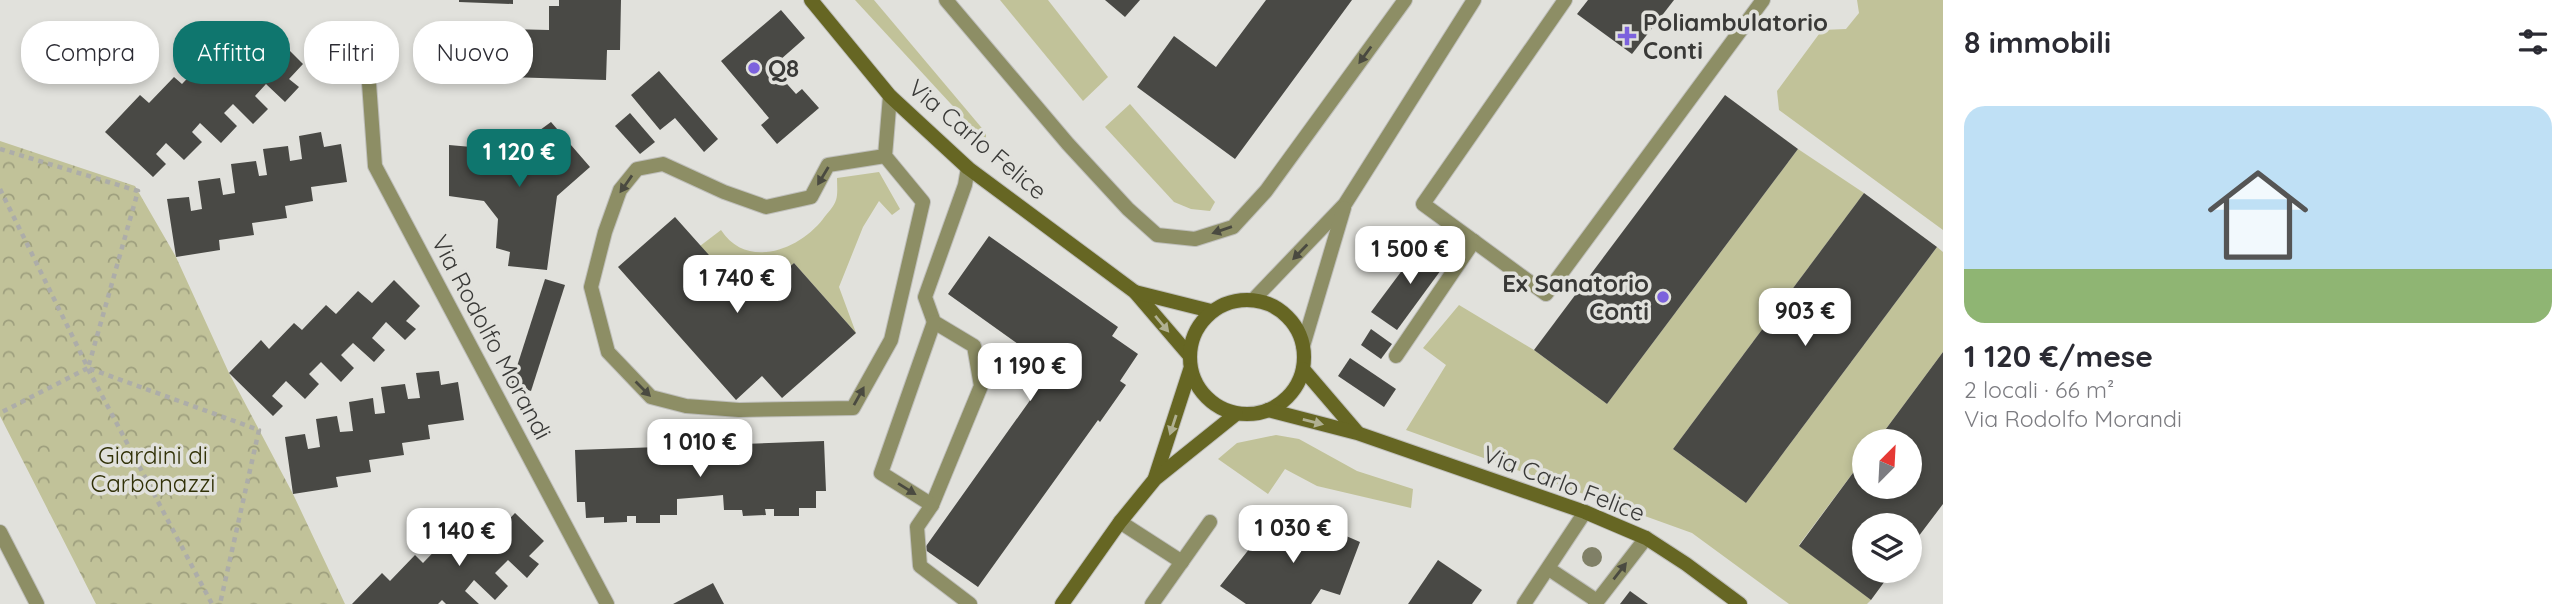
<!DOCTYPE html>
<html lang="it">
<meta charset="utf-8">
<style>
body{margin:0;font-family:Quicksand,sans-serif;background:#f2f2f3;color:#2b2b33;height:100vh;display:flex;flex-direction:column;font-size:26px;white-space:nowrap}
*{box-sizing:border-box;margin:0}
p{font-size:23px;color:#7c7c81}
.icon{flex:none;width:38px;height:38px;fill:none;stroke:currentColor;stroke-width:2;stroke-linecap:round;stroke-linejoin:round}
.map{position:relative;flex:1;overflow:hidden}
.sheet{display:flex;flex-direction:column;background:#fff;width:630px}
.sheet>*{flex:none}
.top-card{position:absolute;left:21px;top:21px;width:665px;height:63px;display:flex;gap:14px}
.needle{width:46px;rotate:24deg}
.tools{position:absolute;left:1852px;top:429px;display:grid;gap:14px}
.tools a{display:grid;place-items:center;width:70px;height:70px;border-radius:50%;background:#fff;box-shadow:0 4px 10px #0003;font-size:35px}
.price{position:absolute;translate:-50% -60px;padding:0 16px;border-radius:14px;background:#fff;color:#222;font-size:23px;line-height:46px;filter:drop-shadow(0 2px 4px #0008)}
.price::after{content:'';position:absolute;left:50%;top:42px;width:21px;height:16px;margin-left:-10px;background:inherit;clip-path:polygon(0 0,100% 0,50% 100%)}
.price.active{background:#0f766e;color:#fff}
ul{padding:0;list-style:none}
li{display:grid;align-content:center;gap:14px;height:371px;padding:0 21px}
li+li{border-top:2px solid #e1e1e2}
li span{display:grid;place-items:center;height:217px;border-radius:21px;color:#555}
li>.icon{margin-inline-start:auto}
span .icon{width:126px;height:126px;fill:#fffc;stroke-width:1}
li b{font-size:30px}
h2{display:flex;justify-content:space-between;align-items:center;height:84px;padding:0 21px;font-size:30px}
.chip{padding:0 24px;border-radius:28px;background:#fff;box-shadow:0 4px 10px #0003;font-size:24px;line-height:63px}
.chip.active{background:#0f766e;color:#fff}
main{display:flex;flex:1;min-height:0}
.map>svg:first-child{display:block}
.grass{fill:#c1c299}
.park{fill:url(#park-crowns)}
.building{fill:#494945}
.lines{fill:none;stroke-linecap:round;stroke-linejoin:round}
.service-casing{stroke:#bfbfbb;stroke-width:16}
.minor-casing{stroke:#bfbfbb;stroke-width:16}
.tertiary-casing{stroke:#bfbfbb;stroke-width:16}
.secondary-casing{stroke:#bfbfbb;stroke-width:16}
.path{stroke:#adada9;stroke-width:4.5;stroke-dasharray:5 5;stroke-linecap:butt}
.service{stroke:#8d8e65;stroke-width:14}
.minor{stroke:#8d8e65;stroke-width:14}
.tertiary{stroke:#8d8e65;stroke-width:14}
.secondary{stroke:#666623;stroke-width:14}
.tree{fill:#808067}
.oneway{fill:#4a4a40}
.oneway2{fill:#b0b092}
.poi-dot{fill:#7c62dd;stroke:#e1e1dc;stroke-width:2.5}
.labels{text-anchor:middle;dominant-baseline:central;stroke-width:7;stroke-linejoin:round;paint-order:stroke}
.poi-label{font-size:24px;font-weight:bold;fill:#393937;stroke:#e1e1dc;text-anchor:start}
.street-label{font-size:24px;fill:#393937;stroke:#e1e1dc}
.park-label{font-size:24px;fill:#313107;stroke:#e1e1dc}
</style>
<main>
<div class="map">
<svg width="1943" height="604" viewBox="0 0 1943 604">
<defs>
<pattern id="park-crowns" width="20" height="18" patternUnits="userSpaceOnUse" patternTransform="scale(1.75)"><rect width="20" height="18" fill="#c1c299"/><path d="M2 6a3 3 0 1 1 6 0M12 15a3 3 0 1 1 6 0" fill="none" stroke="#9e9f7e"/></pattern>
</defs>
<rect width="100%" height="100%" fill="#e1e1dc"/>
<g class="grass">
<path d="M855 0H874L986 133V142Z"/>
<path d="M1000 0H1048L1108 77 1083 101Z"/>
<path d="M1857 0H1943V230L1779 110 1777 91 1822 30 1846 29 1859 13Z"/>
<path d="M1130 104 1215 202 1210 211 1191 209 1174 202 1105 127Z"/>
<path d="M1798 149 1864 193 1673 449 1746 503 1937 247 1943 252V352L1877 441H1864V458L1799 545 1871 600 1867 604H1789L1692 533 1406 430 1446 365 1423 348 1459 305 1534 350 1607 404Z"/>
<path d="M879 172 900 209 892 215 879 201 863 227 839 287 856 333 794 263 750 301 700 246 721 230C747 270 799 250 823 219 827 213 834 207 836 200 838 194 837 185 837 178Z"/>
<path d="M1276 435 1299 439 1357 471 1413 489 1411 508 1317 486 1285 469 1268 494 1218 459 1237 443Z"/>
</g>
<path class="park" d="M0 141 135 186 176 257 229 373 293 494 345 604H96L0 416Z"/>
<g class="building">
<path d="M459 0H513V4L459 2Z"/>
<path d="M559 0H621L620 50H607L606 80 507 77 508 29 549 30V6H559Z"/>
<path d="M1105 0H1140L1125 17Z"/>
<path d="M1266 0H1352L1235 159 1137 87 1174 36 1216 67Z"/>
<path d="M1588 0H1674L1632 54 1577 14Z"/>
<path d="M781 10 805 38 772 67 796 94 802 89 819 108 777 144 761 125 769 118 721 61Z"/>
<path d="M274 35 303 64 289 79 299 87 285 102 266 84 255 96 268 109 253 124 233 104 224 113 237 126 221 143 200 123 192 132 202 142 184 160 166 143 156 154 166 164 153 177 105 132 140 95 149 103 174 77 182 84 205 60 215 68 238 45 251 58Z"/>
<path d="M659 71 718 139 704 152 675 118 660 130 631 95Z"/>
<path d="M1725 95 1798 149 1607 404 1534 350Z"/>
<path d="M630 113 655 142 640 154 615 126Z"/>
<path d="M551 122 590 167 557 196 547 270 508 266 510 252 496 248 498 219 484 201 449 196V145L494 149 496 139 525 141Z"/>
<path d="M321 132 324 147 341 144 347 182 311 187 313 201 285 206 287 218 252 223 254 235 219 240 220 250 176 257 167 199 189 197 191 211 202 209 198 181 220 178 223 195 235 193 231 164 256 161 259 176 267 175 263 149 288 146 290 161 302 159 299 136Z"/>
<path d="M1864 193 1937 247 1746 503 1673 449Z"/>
<path d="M675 217 750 301 794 263 856 333 782 398 762 376 736 400 618 267Z"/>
<path d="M989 236 1118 327 1112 336 1138 354 1120 381 1126 385 1100 422 1098 420 978 587 924 549 1048 375 1046 364 948 294Z"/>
<path d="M1424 241 1449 259 1397 330 1371 312Z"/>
<path d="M545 279 565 285 531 391 511 385Z"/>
<path d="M394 280 420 306 406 321 416 329 405 340 386 322 372 338 385 350 374 362 353 343 341 355 354 368 341 382 321 362 309 374 319 384 305 399 286 381 272 396 283 406 273 416 229 373 261 340 269 349 294 323 302 330 326 305 336 314 358 291 372 303Z"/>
<path d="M1371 329 1392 344 1381 359 1361 345Z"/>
<path d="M1943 352V504L1909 549V525H1864V570H1893L1871 600 1799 546 1864 458V486H1909V441H1877Z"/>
<path d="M1350 358 1396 389 1384 407 1338 376Z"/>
<path d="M439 371 441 385 458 382 464 420 428 425 430 439 402 443 404 455 369 460 371 472 336 477 338 487 293 494 285 437 305 434 308 449 320 447 316 419 337 416 340 432 353 431 349 402 373 398 375 414 385 413 381 387 405 384 408 399 420 398 416 373Z"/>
<path d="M824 441 826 491H816V508H799V516H774V509H765L766 515 743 516 742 510H724L723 495 713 496 677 499V515H660V523H636V516H627V522L604 523V517L586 518 585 502H577L575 450Z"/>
<path d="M515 513 544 541 529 556 539 564 527 578 508 560 495 573 508 586 495 600 474 580 465 591 479 604H446L442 600 438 604H352L382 573 390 581 415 555 423 563 447 538 457 547 480 523 493 536Z"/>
<path d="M1298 520 1314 522 1360 542 1340 595 1321 589 1311 604H1246L1220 586 1261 534 1273 525 1285 521Z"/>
<path d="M1438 560 1482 590 1472 604H1408Z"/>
<path d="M713 583 724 604H673Z"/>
<path d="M1630 591 1648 604H1620Z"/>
</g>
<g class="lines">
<g class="service-casing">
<g id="service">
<path d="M946 0 1068 144 1128 209 1157 235 1195 239 1233 227 1266 191 1405 0"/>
<path d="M1565 0 1423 204 1546 294 1763 0"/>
<path d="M885 156 828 165 811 197 766 207 724 192 663 164 637 169 620 190 605 232 591 287 608 352 651 397 686 406 739 410 853 408 891 340 923 202 885 156 890 96"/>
<path d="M968 168 965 185 925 297 934 322 974 346 981 386 932 505 917 527 920 566 970 604"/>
<path d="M1396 356 1474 241"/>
<path d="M932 505 881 473 934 322"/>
<path d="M1120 522 1182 562"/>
<path d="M1152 604 1210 522"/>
</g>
</g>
<g class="minor-casing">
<g id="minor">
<path d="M369 83 375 166 607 604"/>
<path d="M1254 299 1345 204 1474 0"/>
<path d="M1303 346 1344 208"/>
<path d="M1549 569 1597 601"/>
<path d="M1524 604 1585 512"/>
<path d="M1595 604 1646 538"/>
</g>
</g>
<g class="tertiary-casing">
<path id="tertiary" d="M0 532 37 604"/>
</g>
<g class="secondary-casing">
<g id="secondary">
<path d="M811 0 890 96 968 168 1135 292 1189 355"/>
<path d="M1135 292 1211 311"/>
<circle cx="1247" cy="357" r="57"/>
<path d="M1303 369 1357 432"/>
<path d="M1268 410 1357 433 1585 512 1646 538 1686 564 1740 604"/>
<path d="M1155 478 1190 370"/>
<path d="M1062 604 1120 522 1155 479 1236 414"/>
</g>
</g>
<g class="path">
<path d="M0 149 138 191 88 368 259 430 220 604"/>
<path d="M0 189 88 368 0 413"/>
<path d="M88 369 212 604"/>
</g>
<use href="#service" class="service"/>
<use href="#minor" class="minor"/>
<use href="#tertiary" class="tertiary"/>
<use href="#secondary" class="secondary"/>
</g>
<circle class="tree" cx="1592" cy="557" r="10"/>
<defs><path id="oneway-solid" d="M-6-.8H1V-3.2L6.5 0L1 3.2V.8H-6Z" transform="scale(1.75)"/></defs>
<g class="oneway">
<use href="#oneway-solid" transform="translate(1365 55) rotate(126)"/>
<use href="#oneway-solid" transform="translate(823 176) rotate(121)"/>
<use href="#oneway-solid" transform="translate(626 184) rotate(125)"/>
<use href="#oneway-solid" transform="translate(1222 230) rotate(161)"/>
<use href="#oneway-solid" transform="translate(1300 252) rotate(134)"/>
<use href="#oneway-solid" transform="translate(643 389) rotate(45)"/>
<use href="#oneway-solid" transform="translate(859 396) rotate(-61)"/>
<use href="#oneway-solid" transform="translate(907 489) rotate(32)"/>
<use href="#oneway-solid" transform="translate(1620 571) rotate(-52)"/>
</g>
<g class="oneway2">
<use href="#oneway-solid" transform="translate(1162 324) rotate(50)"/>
<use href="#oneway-solid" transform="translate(1313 422) rotate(14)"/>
<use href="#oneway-solid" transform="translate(1173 425) rotate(108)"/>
</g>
<g class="poi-dot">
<path d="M1623.5 25.5h7v7h7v7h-7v7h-7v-7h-7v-7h7z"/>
<circle cx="754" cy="68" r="7"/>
<circle cx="1663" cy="297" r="7"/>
</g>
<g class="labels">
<g class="poi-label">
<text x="1643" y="22">Poliambulatorio<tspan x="1643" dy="28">Conti</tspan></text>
<text x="768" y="68">Q8</text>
<text x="1649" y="283" text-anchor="end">Ex Sanatorio<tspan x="1649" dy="28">Conti</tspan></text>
</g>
<g class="street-label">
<text transform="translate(978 139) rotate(40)">Via Carlo Felice</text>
<text transform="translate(492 337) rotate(62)">Via Rodolfo Morandi</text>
<text transform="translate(1564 483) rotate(21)">Via Carlo Felice</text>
</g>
<g class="park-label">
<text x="153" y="455">Giardini di<tspan x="153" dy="28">Carbonazzi</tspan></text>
</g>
</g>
</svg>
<div class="tools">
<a><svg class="needle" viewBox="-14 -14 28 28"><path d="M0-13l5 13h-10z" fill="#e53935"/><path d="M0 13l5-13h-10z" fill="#7c7c81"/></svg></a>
<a><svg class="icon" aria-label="layers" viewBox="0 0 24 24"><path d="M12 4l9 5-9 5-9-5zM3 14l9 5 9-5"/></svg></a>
</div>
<b class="price active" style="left:519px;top:189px">1 120 €</b>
<b class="price" style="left:1410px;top:286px">1 500 €</b>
<b class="price" style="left:737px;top:315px">1 740 €</b>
<b class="price" style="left:1805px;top:348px">903 €</b>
<b class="price" style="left:1030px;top:403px">1 190 €</b>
<b class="price" style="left:700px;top:479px">1 010 €</b>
<b class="price" style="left:1293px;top:565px">1 030 €</b>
<b class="price" style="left:459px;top:568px">1 140 €</b>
<div class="top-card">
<a class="chip">Compra</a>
<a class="chip active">Affitta</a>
<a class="chip">Filtri</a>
<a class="chip">Nuovo</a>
</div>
</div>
<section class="sheet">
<h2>8 immobili<svg class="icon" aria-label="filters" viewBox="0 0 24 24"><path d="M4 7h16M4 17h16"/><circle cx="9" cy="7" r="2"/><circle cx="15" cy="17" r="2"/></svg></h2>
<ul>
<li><span style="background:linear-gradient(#bfe0f5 75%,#8fb573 0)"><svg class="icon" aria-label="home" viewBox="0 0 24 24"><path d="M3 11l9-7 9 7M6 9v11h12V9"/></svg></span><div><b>1 120 €/mese</b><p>2 locali · 66 m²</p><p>Via Rodolfo Morandi</p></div></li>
</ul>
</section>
</main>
